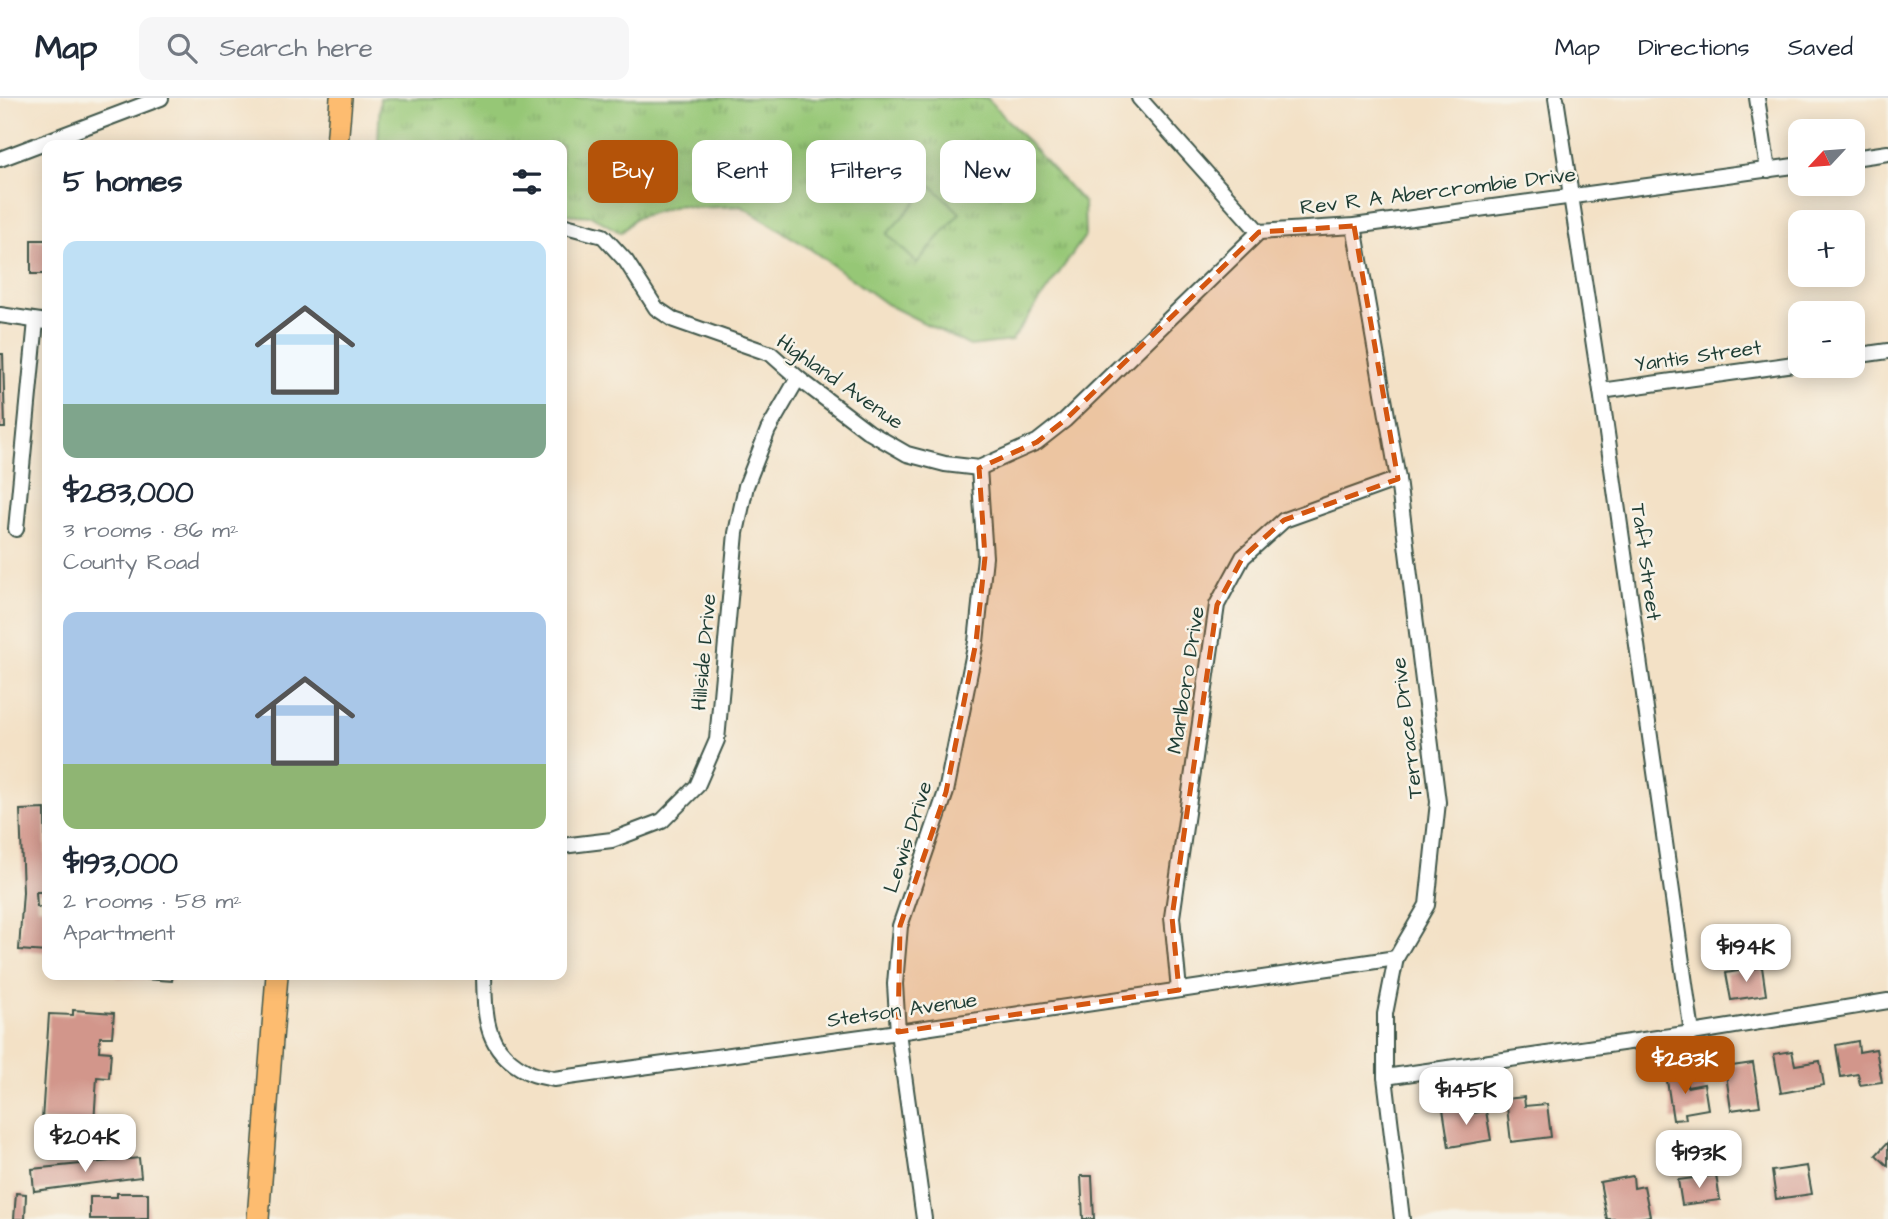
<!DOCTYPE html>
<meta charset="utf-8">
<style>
body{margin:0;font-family:"Architects Daughter",sans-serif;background:#f6f6f7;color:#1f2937;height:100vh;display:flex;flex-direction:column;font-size:26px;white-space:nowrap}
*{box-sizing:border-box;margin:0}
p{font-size:23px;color:#747a83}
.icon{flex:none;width:38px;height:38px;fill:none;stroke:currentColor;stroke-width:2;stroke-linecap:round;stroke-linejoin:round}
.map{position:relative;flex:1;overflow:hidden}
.drawer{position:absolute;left:42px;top:42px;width:525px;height:840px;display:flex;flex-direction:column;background:#fff;border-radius:14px;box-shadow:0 4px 18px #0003}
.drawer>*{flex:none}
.guide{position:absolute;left:588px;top:42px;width:665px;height:63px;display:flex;gap:14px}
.needle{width:46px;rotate:244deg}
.controls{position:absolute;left:1788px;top:21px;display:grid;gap:14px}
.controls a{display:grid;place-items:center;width:77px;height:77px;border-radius:14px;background:#fff;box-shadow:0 4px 18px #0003;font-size:35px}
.price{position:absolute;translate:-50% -60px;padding:0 16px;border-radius:14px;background:#fff;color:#222;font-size:23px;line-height:46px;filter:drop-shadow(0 2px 4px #0008)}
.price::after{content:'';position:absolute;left:50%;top:42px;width:21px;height:16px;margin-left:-10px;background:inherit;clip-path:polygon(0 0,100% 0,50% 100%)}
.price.current{background:#b45309;color:#fff}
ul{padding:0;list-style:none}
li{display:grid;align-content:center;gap:14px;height:371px;padding:0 21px}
li span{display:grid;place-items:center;height:217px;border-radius:14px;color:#555}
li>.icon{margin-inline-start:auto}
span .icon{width:126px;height:126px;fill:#fffc;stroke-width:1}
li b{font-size:30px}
h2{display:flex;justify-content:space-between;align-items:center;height:84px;padding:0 21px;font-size:30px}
.chip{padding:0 24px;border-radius:14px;background:#fff;box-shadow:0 4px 18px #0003;font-size:24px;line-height:63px}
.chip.current{background:#b45309;color:#fff}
header{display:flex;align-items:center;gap:42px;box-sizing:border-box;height:98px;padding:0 35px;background:#fff;border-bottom:2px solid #e0e1e3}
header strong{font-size:33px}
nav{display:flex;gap:38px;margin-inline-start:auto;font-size:24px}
.search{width:490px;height:63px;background:#f6f6f7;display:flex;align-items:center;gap:18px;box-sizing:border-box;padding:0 24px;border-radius:14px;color:#747a83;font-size:26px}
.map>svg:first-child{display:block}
.park{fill:url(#park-tufts);stroke:#5a8255;stroke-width:2}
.garden{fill:#96c776;stroke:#5a8255;stroke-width:2}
.building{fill:#d2968b}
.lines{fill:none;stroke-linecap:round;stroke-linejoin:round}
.street-casing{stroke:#3f564a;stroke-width:18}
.primary-casing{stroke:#3f564a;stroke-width:24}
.street{stroke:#fff;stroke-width:14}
.primary{stroke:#fdbc6f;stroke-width:21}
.marked{fill:#d45610;fill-opacity:0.2;stroke:#d45610;stroke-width:5;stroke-dasharray:14 9;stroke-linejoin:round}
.labels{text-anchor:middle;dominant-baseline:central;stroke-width:5;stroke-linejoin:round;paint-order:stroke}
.street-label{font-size:21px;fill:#1f3d34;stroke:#f7f3e8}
</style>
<header>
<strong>Map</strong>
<div class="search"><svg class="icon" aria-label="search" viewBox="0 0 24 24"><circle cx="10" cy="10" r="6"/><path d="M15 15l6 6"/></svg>Search here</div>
<nav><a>Map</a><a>Directions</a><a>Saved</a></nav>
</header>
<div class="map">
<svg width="1888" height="1121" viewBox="0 0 1888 1121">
<defs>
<pattern id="park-tufts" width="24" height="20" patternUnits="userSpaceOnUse" patternTransform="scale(1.75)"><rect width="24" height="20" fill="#96c776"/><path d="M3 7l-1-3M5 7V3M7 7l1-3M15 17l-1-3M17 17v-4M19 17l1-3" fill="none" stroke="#7aa362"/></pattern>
</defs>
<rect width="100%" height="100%" fill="#f7f3e8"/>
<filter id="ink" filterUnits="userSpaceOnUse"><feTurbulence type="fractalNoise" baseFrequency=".0143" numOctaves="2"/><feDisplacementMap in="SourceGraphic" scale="14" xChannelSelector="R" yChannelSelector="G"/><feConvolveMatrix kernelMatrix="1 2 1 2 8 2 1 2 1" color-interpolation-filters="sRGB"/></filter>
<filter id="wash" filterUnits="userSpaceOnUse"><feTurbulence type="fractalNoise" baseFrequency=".00686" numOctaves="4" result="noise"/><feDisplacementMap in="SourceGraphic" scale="28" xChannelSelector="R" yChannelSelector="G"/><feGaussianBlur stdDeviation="1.57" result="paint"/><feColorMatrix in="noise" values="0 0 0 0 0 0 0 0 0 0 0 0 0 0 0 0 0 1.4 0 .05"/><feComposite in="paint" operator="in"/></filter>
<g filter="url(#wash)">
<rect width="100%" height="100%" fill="#f3e1c6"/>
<path class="park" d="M380 0H987L1084 105 1085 138 1011 243 970 248 886 206 809 150 741 108 697 110 679 107 635 120 621 135 592 118 562 116V47H378Z"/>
<path class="garden" d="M931 87 960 115 917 165 887 136Z"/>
<g id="blocks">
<g class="building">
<rect x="31" y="142" width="16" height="34"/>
<path d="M0 256H3L5 330H0Z"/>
<path d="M45 711 46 794H36L37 809 47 810V854L19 852 23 794 20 712Z"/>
<path d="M1762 869 1766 897 1731 902 1726 875Z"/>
<path d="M117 877H173L172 883 117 879Z"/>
<path d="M73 912 114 915 112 939H100L99 953 111 954 109 980 97 979 94 1025 42 1022 49 916 73 917Z"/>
<path d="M1858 943 1859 954 1876 951 1882 984 1860 987 1858 976 1841 979 1836 947Z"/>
<path d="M1792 953 1795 967 1820 963 1824 987 1781 995 1774 956Z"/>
<path d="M1753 965 1760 1008 1731 1012 1725 969Z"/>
<path d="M1685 973 1687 989 1704 986 1708 1011 1685 1015 1686 1021 1673 1022 1666 976Z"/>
<path d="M1524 999 1525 1008 1547 1006 1551 1039 1511 1044 1506 1001Z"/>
<path d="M1465 1008 1466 1016 1486 1013 1491 1042 1449 1049 1443 1011Z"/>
<path d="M1888 1044V1068L1876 1057Z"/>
<path d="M139 1060 141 1079 34 1093 32 1071Z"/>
<path d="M1807 1068 1812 1096 1776 1101 1772 1073Z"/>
<path d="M1716 1077 1720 1102 1682 1107 1678 1082Z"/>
<path d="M1081 1078H1092L1094 1121H1083Z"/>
<path d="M1633 1078 1634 1090 1644 1088 1650 1118 1634 1121H1607L1600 1084Z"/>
<path d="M16 1095 26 1096 25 1121H14Z"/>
<path d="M117 1095H148V1121H90V1099H117Z"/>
</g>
</g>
</g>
<g filter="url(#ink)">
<use href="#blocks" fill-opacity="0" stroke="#3f564a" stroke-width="2"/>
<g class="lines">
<g class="street-casing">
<g id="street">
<path d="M1139 0 1259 134 1354 128 1801 67"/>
<path d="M1556 0 1601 293 1692 935"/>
<path d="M1757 0 1768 72"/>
<path d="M1853 60 1888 55"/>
<path d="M0 61 161 0"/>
<path d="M562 127 603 138 626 163 656 210 674 222 771 256 798 280 869 334 907 356 945 366 979 370 1037 344 1065 322 1259 134"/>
<path d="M1354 128 1398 381 1438 704 1427 807 1396 860 1385 916V979L1402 1121"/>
<path d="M0 217 47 224"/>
<path d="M1853 258 1888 253"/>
<path d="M1601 293 1801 265"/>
<path d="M16 431 36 223"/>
<path d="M562 748 612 742 662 723 697 688 717 642 736 435 746 388 768 332 798 280"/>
<path d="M484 877C485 919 484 952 528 974 535 978 546 979 554 981L898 934 1396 860"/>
<path d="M1179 892 1172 819 1217 507 1243 459 1284 422 1398 381"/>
<path d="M1385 979 1692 935 1888 903"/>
<path d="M924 1121 898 934 895 886 900 828 946 694 976 544 985 459 979 370"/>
</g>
</g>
<g class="primary-casing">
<g id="primary">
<path d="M337 47 341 0"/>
<path d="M258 1121 277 877"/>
</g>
</g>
<use href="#street" class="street"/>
<use href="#primary" class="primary"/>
</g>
</g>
<path class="marked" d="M1354 128 1398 381 1284 422 1243 459 1217 507 1172 819 1179 892 898 934 900 828 946 694 976 544 985 459 979 370 1037 344 1065 322 1259 134Z"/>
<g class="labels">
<g class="street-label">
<text transform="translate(1438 93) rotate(-7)">Rev R A Abercrombie Drive</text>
<text transform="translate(1698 258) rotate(-8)">Yantis Street</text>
<text transform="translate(840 284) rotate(35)">Highland Avenue</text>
<text transform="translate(1646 464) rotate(82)">Taft Street</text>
<text transform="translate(704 554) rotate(-85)">Hillside Drive</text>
<text transform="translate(1186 582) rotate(-81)">Marlboro Drive</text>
<text transform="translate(1407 630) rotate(-97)">Terrace Drive</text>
<text transform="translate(908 739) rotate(-72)">Lewis Drive</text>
<text transform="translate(902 912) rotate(-8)">Stetson Avenue</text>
</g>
</g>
</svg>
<div class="controls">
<a><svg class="needle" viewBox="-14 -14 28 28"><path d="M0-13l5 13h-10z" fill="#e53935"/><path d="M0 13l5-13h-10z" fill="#747a83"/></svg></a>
<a>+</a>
<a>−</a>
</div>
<b class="price" style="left:1746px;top:886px">$194K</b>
<b class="price current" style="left:1685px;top:998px">$283K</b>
<b class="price" style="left:1466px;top:1029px">$145K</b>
<b class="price" style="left:85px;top:1076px">$204K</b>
<b class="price" style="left:1699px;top:1092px">$193K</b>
<div class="guide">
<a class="chip current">Buy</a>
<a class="chip">Rent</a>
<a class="chip">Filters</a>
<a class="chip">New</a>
</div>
<section class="drawer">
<h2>5 homes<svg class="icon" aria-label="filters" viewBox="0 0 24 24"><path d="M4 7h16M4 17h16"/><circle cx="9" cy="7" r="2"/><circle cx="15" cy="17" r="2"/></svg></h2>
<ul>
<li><span style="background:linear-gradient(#bfe0f5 75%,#7fa58c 0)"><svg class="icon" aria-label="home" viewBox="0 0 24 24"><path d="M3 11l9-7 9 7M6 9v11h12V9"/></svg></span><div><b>$283,000</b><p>3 rooms · 86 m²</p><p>County Road</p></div></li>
<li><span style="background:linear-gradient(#a9c7e8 70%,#8fb573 0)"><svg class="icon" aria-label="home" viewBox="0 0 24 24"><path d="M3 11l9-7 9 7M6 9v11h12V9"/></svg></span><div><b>$193,000</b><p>2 rooms · 58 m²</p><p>Apartment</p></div></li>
</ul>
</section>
</div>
